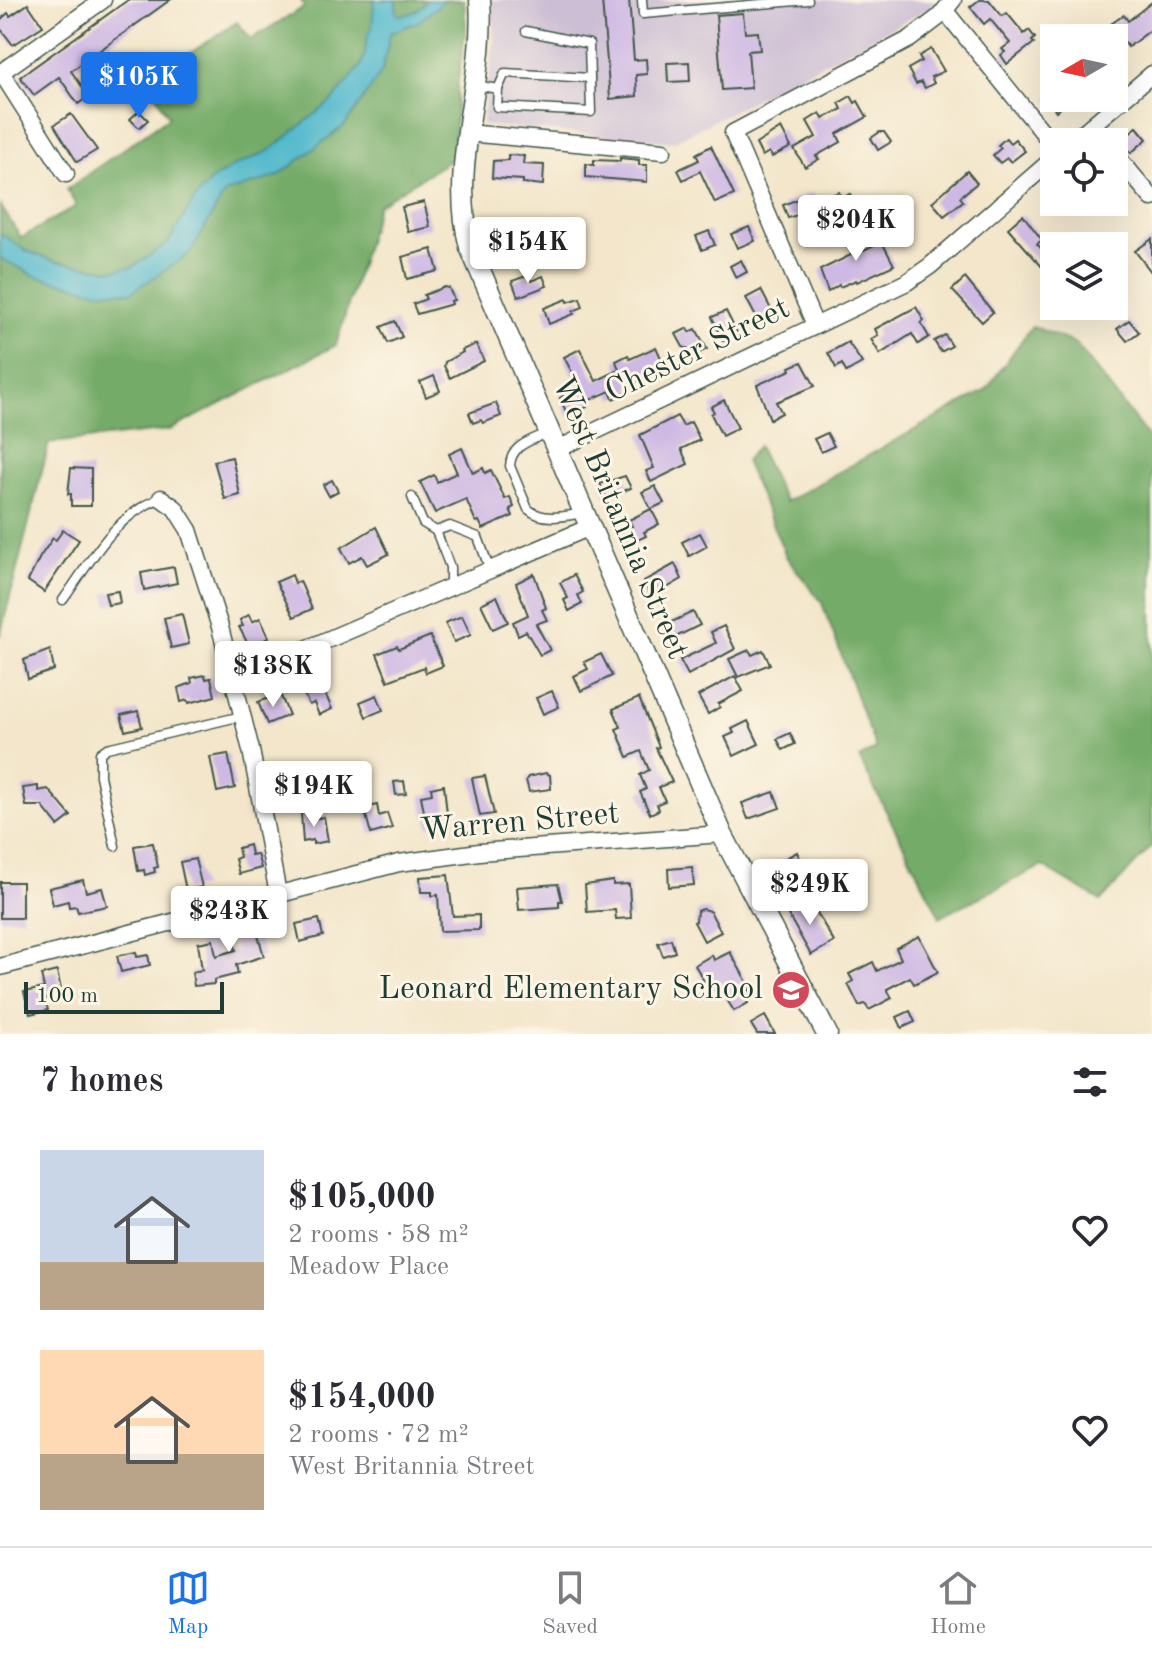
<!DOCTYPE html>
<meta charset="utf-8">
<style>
body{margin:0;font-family:"Old Standard TT",serif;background:#f7f7f7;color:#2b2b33;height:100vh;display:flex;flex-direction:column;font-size:30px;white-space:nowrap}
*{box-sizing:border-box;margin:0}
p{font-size:26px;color:#7c7c81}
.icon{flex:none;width:44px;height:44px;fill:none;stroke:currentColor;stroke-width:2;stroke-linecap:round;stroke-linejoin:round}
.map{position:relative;height:1034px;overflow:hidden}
.panel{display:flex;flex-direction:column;background:#fff;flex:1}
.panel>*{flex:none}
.needle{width:52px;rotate:261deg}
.buttons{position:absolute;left:1040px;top:24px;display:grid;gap:16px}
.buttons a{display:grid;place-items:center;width:88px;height:88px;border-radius:0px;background:#fff;box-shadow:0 8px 32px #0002;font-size:40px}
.scale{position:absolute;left:24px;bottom:20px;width:200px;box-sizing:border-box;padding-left:8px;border:4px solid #1f3d34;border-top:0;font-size:22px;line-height:28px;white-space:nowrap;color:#1f3d34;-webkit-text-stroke:6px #fcf5e5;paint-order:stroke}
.price{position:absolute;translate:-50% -68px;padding:0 18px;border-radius:8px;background:#fff;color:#222;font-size:26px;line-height:52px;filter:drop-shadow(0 2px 4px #0008)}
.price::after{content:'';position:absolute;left:50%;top:48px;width:24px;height:18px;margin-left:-12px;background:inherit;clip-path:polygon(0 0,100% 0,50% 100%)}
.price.selected{background:#1a73e8;color:#fff}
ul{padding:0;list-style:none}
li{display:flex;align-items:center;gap:24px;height:200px;padding:0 40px}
li span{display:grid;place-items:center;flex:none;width:224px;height:160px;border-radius:0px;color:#555}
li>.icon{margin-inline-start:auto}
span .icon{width:96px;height:96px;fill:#fffc;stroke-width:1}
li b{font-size:34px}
h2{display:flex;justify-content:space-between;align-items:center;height:96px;padding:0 40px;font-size:34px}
.menu{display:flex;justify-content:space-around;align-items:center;height:112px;border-top:2px solid #e1e1e2;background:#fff;font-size:22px;color:#7c7c81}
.menu a{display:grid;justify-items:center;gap:4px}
.menu .selected{color:#1a73e8}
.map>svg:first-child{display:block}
.industrial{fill:#ccbed4}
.forest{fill:#75ab68;stroke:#4a744e;stroke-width:2}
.water{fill:#4eb7cc;stroke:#367a80;stroke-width:2}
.building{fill:#ceb8e4}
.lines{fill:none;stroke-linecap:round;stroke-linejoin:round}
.service-casing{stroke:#3f564a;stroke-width:11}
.minor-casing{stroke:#3f564a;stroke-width:19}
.tertiary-casing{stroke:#3f564a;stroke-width:23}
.service{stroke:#fff;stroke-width:8}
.minor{stroke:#fff;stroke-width:16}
.tertiary{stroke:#fff;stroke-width:20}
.labels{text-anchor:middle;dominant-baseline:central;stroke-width:6;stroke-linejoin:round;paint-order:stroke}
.street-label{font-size:32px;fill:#1f3d34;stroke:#fcf5e5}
.poi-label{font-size:32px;fill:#1f3d34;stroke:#fcf5e5;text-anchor:end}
</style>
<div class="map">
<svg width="1152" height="1034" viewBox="0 0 1152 1034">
<rect width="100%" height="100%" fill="#fcf5e5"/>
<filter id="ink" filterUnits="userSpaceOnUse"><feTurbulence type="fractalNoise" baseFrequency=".0125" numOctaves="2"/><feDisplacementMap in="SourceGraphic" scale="16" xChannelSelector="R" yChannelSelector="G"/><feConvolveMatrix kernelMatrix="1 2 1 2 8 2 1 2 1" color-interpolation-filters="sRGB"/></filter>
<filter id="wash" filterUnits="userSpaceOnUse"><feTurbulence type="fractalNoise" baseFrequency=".006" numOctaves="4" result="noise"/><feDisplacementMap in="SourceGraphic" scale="32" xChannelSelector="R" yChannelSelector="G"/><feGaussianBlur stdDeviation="1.8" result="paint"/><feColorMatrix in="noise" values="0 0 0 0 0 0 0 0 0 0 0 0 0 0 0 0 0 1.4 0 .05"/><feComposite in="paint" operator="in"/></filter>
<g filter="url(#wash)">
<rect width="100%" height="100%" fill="#f3e6ca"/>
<path class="industrial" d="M491 0H934L930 8 673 142 482 125 494 42Z"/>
<g class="forest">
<path d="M301 0H464L466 28 458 80 453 158 378 205 336 345 170 430 49 443 0 636V205L21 238 76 206 67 189 169 117 138 64 155 50 169 67 237 22 251 39 304 7Z"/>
<path d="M1032 326 1076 344 1152 442V846L1101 901 1042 866 940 917 859 758 876 749 822 603 787 558 745 461 758 446 785 502 986 390Z"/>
</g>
<path class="water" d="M374 0H396L397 14C410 17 419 10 427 0H445L420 21 390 33 382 71 345 125 278 176 225 193 190 253 132 292 97 291 35 276 0 258V233L27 251 54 261 110 270 132 267 168 243 194 200 209 182 232 167 269 151 334 99 360 67 364 58 368 34 372 28Z"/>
<g id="blocks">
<g class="building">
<path d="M128 0H170L71 71 89 96 78 104 59 77 34 95 20 77Z"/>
<path d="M602 0H629L634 60 646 59 647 74 636 75 637 96 610 99Z"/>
<path d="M979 0H989L1002 16 1007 13 1024 34 1029 30 1035 38 1032 41 1034 43 1007 64 1001 55 1005 52 1002 49 1010 43 990 19 984 24 970 7Z"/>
<path d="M1152 2V29L1128 47 1111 24 1124 15 1128 21Z"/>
<path d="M28 4 43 26 13 45 0 28V20L8 13 10 16Z"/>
<path d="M743 13 745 33 758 32 760 50 748 51 751 88 722 90 716 15Z"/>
<path d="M931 49 944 71 931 77 934 83 925 88 921 82 916 84 908 69 922 61 919 56Z"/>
<path d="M689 62 690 81 668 82 667 63Z"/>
<path d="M132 74 139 85 121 97 114 86Z"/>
<path d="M851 96 855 103 858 101 867 117 837 134 841 142 816 156 819 159 805 167 794 149 816 137 807 121 820 113 823 119 842 109 839 103Z"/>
<path d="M1046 98H1072L1056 111Z"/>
<path d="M139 111 148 120 139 128 130 119Z"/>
<path d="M71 114 97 150 77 162 54 125Z"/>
<path d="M1137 127 1147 139 1131 153 1120 140Z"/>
<path d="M781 128 791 147 772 157 769 152 762 156 756 144Z"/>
<path d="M880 132H884L891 142 878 150 871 138Z"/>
<path d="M1006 138 1010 143 1015 139 1025 151 1011 162 1007 158 1000 163 993 155 1001 148 998 145Z"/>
<path d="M711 146 734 195 715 203 700 171 683 180 678 170 699 160 696 154Z"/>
<path d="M508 155 524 156 523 164 544 165 543 185 523 183V180L492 178 493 161 508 160Z"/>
<path d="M620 158 639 160V165H647V182L586 177V164L594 165V160L620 161Z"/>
<path d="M967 171 977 183 960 197 963 201 944 216 932 202Z"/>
<path d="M839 192 842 198 850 194 854 204 833 213 827 197Z"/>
<path d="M813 193 819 208 788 218 783 205Z"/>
<path d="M424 202 430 227 408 232 402 207Z"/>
<path d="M1023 215 1042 240 1037 244 1053 261 1044 269 1008 228Z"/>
<path d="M749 227 755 241 737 248 731 234Z"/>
<path d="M850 227 864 251 882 242 894 265 857 282 856 280 840 287 839 285 828 292 820 270 853 254 841 232Z"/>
<path d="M814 229 819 239 807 245 802 235Z"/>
<path d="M709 231 715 245 702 250 696 236Z"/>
<path d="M525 236 530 249 523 251 525 255 504 262 499 248Z"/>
<path d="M1152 239V273L1135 251Z"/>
<path d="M432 249 438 271 407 279 402 257Z"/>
<path d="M741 260 747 272 736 278 730 266Z"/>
<path d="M529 275 531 281 543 276 547 286 518 297 512 281Z"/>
<path d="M965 278 993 312 982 322 952 290Z"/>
<path d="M445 287 449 288 454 300 451 301 452 304 417 314 413 304 426 299 424 295Z"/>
<path d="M761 290 775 317 762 323 758 315 756 317 746 298Z"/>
<path d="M580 298 583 307 573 311 574 314 549 324 544 308 567 299 568 302Z"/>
<path d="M916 307 924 321 921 323 929 337 918 344 912 334 880 354 871 339 878 335 875 329Z"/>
<path d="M726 311 738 335 723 341 712 317Z"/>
<path d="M1129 320 1139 332 1127 341 1117 329Z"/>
<path d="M395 321 402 337 388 343 381 327Z"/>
<path d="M688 328 690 332 696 329 707 349 693 356 689 349 683 347 676 334Z"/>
<path d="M945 335 952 346 941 352 934 341Z"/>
<path d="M848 342 862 363 846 372 842 364 836 368 828 353Z"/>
<path d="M476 344 484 361 450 378 444 366 445 362 463 352 462 350Z"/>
<path d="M656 347 666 369 630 385 632 390 613 399 610 391 585 402 587 407 568 416 560 398 579 386 564 357 580 349 596 381 619 370 616 361 628 355 630 359Z"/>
<path d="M802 362 815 386 776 402 782 413 770 419 757 385 791 370 790 367Z"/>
<path d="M434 376 440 391 426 397 420 382Z"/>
<path d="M724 400 738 428 722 436 711 414 714 412 711 407Z"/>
<path d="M496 403 501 416 483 423 481 420 473 423 469 413Z"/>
<path d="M677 416 683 426 691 422 700 440 681 449 688 464 651 482 646 471 654 468 640 435Z"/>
<path d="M827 433 834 446 821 452 814 439Z"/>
<path d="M462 448 473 473 483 468 485 473 491 470 505 499 510 497 514 507 510 509 513 516 483 529 479 521 476 522 466 499 435 513 420 482 434 475 437 482 457 473 449 454Z"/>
<path d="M232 457 240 495 225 499 214 461Z"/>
<path d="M71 468 91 469V506H71V494H68Z"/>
<path d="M625 476 631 488 607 498 600 484Z"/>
<path d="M332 480 338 491 329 496 323 485Z"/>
<path d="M655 486 664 503 651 509 659 524 644 532 646 536 627 545 621 532 632 526 629 520 651 509 642 492Z"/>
<path d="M376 527 389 554 367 565 362 556 349 563 341 548Z"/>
<path d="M63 530 79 540 44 592 28 581 40 557 53 538 56 540Z"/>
<path d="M700 533 707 546 689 556 682 542Z"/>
<path d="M675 564 682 579 651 597 644 581Z"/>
<path d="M174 567 177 583 144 590 141 573Z"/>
<path d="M534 574 546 608 542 610 547 620 536 624 550 650 540 655 526 631 518 635 513 622 528 615 516 583Z"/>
<path d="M292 575 295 583 300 581 312 609 294 617 276 582Z"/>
<path d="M574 575 583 592 578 595 582 604 569 611 564 600 568 598 560 583Z"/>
<path d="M118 591 120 603 108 605 105 593Z"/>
<path d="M497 596 508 622 493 629 481 604Z"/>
<path d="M693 612 700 625 672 639 665 625Z"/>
<path d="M182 614 189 644 171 648 164 618Z"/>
<path d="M249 615 252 622 260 618 269 637 253 647 252 645 249 646 239 627 243 626 240 620Z"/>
<path d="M462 616 471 635 454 642 445 623Z"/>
<path d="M724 626 735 649 688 675 680 660 716 643 711 632Z"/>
<path d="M430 636 443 666 426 673 424 667 388 681 377 654 397 646 399 649Z"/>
<path d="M50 650 54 670 28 679 24 660Z"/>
<path d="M749 650 752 655 763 650 770 664 738 677 729 659Z"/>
<path d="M601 654 612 676 581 691 574 676 588 669 584 662Z"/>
<path d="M205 675 206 679 211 678 215 696 189 703 188 700 181 702 178 688 192 683 191 678Z"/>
<path d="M317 675 332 709 319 715 314 703 309 705 304 694 308 692 304 681Z"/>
<path d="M735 676 743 691 718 704 720 707 708 714 698 696Z"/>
<path d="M552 691 559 707 543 714 536 698Z"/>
<path d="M280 694 289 715 267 724 258 702Z"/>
<path d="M377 695 383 710 366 717 360 702Z"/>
<path d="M639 698 659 747 656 748 672 782 659 787 665 801 657 804 659 810 650 814 640 792 646 789 640 775 649 770 641 751 628 757 616 729 621 727 613 709Z"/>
<path d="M138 711 142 727 125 731 121 715Z"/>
<path d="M748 721 759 744 734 756 725 737 734 733 732 729Z"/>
<path d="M790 733 795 744 783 750 777 739Z"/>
<path d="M228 754 235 788 217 792 210 757Z"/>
<path d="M292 772 294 784 280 787 277 775Z"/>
<path d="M546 773 550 775 551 789 529 792 526 780 528 777Z"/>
<path d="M485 776 494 814 480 816 472 778Z"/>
<path d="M404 781 406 794 396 795 394 782Z"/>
<path d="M444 785 448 824 429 827 427 817H425L421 796 432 794 431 788Z"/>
<path d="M38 786V791L48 789 71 816 58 826 42 806H26L23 788Z"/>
<path d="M774 792 780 808 748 819 742 803Z"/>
<path d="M377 805 379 816 387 813 392 828 371 834 364 808Z"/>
<path d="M311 811 312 819 324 817 328 841 313 844V840L303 842 301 813Z"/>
<path d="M153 843 158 867 154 868 155 872 145 875 144 870 138 871 134 846Z"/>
<path d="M249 845 251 855 257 854 261 868 239 874 235 859 240 857 238 848Z"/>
<path d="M797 852 802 863 797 865 800 869 776 882 768 868Z"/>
<path d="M195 859 202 887 186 890 180 862Z"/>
<path d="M692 867 694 885 669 887 668 869Z"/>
<path d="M448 875 453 916 479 915V930L440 931 438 895 432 896V892H421L420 877Z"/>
<path d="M83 880 86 892 102 888 107 906 78 912 76 906 69 907 68 901 53 905 49 888Z"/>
<path d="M613 881V885L629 884 631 918 616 919 615 910 587 912 585 885Z"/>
<rect x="0" y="882" width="22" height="36"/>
<path d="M558 884 562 901H559V907L519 910 517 887Z"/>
<path d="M805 899 810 908 813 906 834 942 811 955 786 911Z"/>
<path d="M702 909 710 911 721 932 704 941 694 922 696 921 697 911Z"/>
<path d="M253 918 264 956 236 965 238 974 214 980V984L194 986 192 972 202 970 198 943 213 940 216 956 236 950 229 925Z"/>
<path d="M319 919 323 936 300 942 296 924Z"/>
<path d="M919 936 938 972 914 984 910 977 887 989 892 998 869 1010 865 1004 859 1006 848 984 853 981 849 974 873 962 877 971 901 959 896 948Z"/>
<path d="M671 939 675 952 663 956 658 943Z"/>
<path d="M136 952 137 957 148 955 150 965 121 972 117 956Z"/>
<path d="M730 952 751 989 743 994 748 1003 734 1011 719 987 710 992 695 965 712 955 714 960Z"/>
<path d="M57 971 62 994 45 999 48 1010 30 1014 24 992 44 988 41 975Z"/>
<path d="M910 1011 915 1022 902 1028 897 1017Z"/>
<path d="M765 1016 775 1034H757L751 1024Z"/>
</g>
</g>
</g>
<g filter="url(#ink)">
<use href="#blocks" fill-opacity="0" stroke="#3f564a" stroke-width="2"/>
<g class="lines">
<g class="service-casing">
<g id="service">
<path d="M642 0 643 14 808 0"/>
<path d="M475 85 498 89 497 107 591 112 589 44 526 31"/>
<path d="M498 89 505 73 590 78"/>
<path d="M547 433C530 441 511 445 510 466L528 509C543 522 566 516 583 513"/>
<path d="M412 497 423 523 436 531"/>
<path d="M450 587V567L436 531 450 526 478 537 490 570"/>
<path d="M63 600C92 560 113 516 161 498"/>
<path d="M115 846 100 776V753L107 748 242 716"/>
</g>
</g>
<g class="minor-casing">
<g id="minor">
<path d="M945 11 1054 146"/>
<path d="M1 72 66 174"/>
<path d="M0 73 103 0"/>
<path d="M1091 126 1104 142"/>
<path d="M467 133 663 151"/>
<path d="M1072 142 1152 74"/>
<path d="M1114 153 1152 198"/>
<path d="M815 325 733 133 910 39 939 17 953 0"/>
<path d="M556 450 907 282 930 266 1054 158"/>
<path d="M161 498 175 508 189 530 220 627 251 750 278 894"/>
<path d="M234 680 590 527"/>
<path d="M0 967 399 863 479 852 722 834"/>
</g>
</g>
<g class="tertiary-casing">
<path id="tertiary" d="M480 0C486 83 448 164 470 247L722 834 827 1034"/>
</g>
<use href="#service" class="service"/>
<use href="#minor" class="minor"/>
<use href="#tertiary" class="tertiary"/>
</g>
</g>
<defs>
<g id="school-disc" transform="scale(2)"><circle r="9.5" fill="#d1495b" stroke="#fcf5e5"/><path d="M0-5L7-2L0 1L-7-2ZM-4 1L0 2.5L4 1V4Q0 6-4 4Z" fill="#fff"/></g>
</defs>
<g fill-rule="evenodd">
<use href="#school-disc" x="791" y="990"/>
</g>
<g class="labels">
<g class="street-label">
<text transform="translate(698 351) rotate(-26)">Chester Street</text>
<text transform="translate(619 518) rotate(67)">West Britannia Street</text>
<text transform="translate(520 823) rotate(-5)">Warren Street</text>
</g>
<g class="poi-label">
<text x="763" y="990">Leonard Elementary School</text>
</g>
</g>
</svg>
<div class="buttons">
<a><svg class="needle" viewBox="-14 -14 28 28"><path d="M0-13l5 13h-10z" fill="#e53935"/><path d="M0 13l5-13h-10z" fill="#7c7c81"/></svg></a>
<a><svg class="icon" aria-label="locate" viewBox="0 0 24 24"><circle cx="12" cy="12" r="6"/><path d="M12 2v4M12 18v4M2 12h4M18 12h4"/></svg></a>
<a><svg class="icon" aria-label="layers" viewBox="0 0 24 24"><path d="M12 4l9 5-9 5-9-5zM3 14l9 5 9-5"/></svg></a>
</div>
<div class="scale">100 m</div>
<b class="price selected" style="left:139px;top:120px">$105K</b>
<b class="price" style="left:856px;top:263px">$204K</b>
<b class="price" style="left:528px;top:285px">$154K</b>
<b class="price" style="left:273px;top:709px">$138K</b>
<b class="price" style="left:314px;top:829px">$194K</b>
<b class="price" style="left:810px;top:927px">$249K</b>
<b class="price" style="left:229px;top:954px">$243K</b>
</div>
<section class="panel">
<h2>7 homes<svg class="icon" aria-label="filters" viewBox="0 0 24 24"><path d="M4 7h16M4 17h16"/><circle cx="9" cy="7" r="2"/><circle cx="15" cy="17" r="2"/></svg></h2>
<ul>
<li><span style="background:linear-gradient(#c9d6e8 70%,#b9a48a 0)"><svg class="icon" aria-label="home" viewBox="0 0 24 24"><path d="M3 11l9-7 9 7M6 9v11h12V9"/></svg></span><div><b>$105,000</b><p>2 rooms · 58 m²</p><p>Meadow Place</p></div><svg class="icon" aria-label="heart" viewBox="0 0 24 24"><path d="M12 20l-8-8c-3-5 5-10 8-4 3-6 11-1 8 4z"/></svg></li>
<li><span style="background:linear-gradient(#ffd9b3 65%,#b9a48a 0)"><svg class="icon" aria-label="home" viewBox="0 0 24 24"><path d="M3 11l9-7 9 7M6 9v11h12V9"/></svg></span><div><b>$154,000</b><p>2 rooms · 72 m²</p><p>West Britannia Street</p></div><svg class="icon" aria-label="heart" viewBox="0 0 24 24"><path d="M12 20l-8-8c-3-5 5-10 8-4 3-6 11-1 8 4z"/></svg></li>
</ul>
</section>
<nav class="menu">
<a class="selected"><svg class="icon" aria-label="map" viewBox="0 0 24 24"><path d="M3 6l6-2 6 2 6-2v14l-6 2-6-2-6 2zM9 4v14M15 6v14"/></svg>Map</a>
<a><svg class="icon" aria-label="saved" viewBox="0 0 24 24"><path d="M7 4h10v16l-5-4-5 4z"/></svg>Saved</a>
<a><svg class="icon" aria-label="home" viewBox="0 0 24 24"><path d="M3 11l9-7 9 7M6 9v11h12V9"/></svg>Home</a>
</nav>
